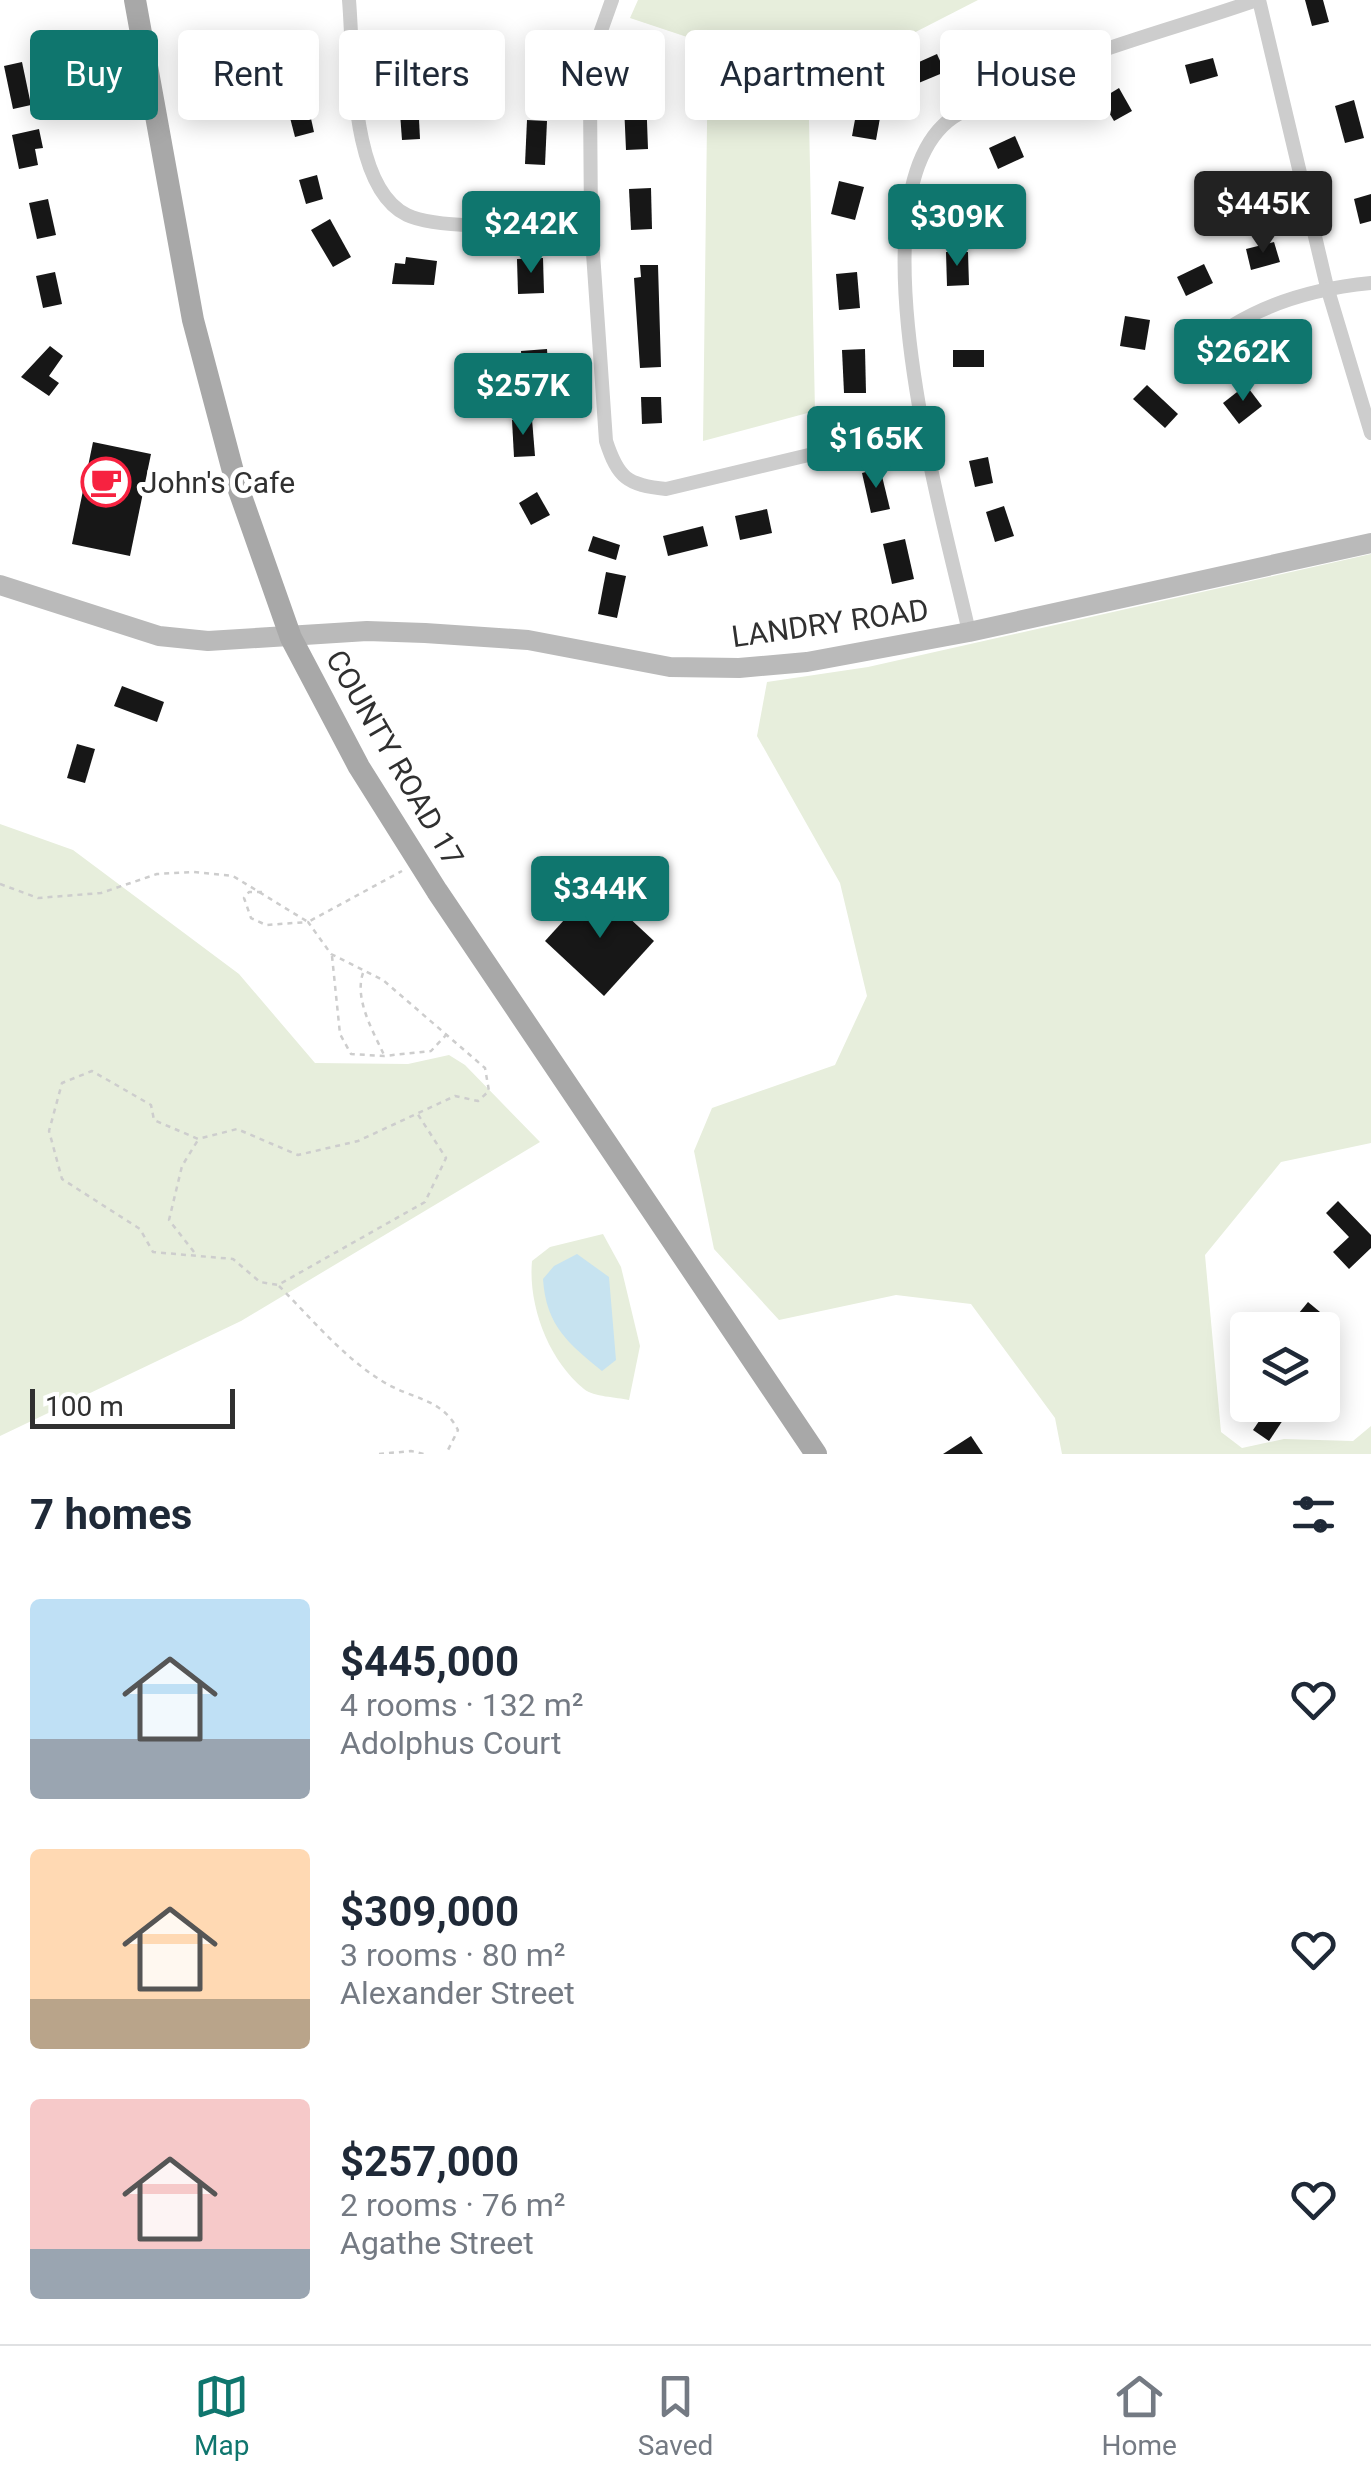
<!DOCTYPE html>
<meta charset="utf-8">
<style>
body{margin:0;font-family:Roboto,sans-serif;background:#f2f2f3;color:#1f2937;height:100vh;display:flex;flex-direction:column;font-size:38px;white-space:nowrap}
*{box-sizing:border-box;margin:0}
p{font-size:32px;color:#747a83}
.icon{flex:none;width:55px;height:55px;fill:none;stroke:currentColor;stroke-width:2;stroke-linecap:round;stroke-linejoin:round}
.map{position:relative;height:1454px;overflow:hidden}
.details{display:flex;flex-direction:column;background:#fff;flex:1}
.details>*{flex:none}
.banner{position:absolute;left:30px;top:30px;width:1312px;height:90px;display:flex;gap:20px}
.fabs{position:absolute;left:1230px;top:1312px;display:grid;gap:20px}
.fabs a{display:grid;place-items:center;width:110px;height:110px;border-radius:10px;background:#fff;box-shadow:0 5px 25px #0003;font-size:50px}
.scale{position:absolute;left:30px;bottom:25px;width:205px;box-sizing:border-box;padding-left:10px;border:5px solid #303030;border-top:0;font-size:28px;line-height:35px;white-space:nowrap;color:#303030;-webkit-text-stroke:8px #fff;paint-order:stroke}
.price{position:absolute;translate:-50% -85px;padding:0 22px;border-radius:10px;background:#0f766e;color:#fff;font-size:32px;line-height:65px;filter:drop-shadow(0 2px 5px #0008)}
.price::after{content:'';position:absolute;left:50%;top:60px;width:30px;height:22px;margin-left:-15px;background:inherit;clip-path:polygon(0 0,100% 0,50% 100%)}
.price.active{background:#222;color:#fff}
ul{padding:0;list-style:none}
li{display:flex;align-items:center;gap:30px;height:250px;padding:0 30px}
li span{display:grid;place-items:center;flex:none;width:280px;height:200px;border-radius:10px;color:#555}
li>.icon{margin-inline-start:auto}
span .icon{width:120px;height:120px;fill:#fffc;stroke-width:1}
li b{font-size:42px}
h2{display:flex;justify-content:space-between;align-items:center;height:120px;padding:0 30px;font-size:42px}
.pill{padding:0 35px;border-radius:10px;background:#fff;box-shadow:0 5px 25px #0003;font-size:35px;line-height:90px}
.pill.active{background:#0f766e;color:#fff}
.tab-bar{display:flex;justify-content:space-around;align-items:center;height:140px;border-top:2px solid #e0e1e3;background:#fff;font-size:28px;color:#747a83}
.tab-bar a{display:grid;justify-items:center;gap:5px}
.tab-bar .active{color:#0f766e}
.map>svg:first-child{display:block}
.green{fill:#e7eedc}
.water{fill:#c7e3f0}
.building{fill:#171717}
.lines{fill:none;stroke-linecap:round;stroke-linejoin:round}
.path{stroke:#cdcdcd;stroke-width:2.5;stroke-dasharray:5 5;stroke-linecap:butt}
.street{stroke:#cdcdcd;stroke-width:14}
.secondary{stroke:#bababa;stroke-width:20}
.primary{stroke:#a8a8a8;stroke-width:22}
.labels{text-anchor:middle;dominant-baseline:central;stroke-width:10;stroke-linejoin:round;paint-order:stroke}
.poi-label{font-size:30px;fill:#303030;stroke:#fff;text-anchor:start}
.street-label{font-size:30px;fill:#303030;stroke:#fff}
</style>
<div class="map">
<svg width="1371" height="1454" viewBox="0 0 1371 1454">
<rect width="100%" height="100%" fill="#fff"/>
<g class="green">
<path d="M638 0H978L859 61 809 119 815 411 703 441 708 44 630 18Z"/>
<path d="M1371 554V1143L1281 1162 1205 1255 1221 1432 1242 1448 1284 1439 1353 1441 1371 1426V1454H1062L1055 1418 971 1304 896 1295 779 1320 714 1249 694 1151 712 1108 835 1065 867 996 840 883 757 736 767 682 868 667Z"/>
<path d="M0 824 73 850 239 974 315 1063 408 1064 449 1055 465 1065 540 1142 241 1321 0 1436Z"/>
<path d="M603 1234 621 1267 640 1346 629 1400C616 1397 594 1397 584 1389 548 1360 528 1305 532 1261L550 1247Z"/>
</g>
<path class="water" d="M577 1254 609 1277 616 1360 602 1371C569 1344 546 1326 543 1279L554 1266Z"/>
<g class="building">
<path d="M1305 0H1323L1329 22 1312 26Z"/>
<path d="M414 32 416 62 397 64 395 33Z"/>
<path d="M528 35 549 36 546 77 525 75Z"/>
<path d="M295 36 303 74 285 77 277 39Z"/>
<path d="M637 53 657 56 651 94H646L648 149 626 150 624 105H629Z"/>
<path d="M937 54 945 72 909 87 901 70Z"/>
<path d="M1213 58 1218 76 1190 84 1185 65Z"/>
<path d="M22 62 31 105 13 109 4 66Z"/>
<path d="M1119 88 1132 111 1114 121 1101 99Z"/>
<path d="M418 99 420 139 402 140 399 100Z"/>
<path d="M1354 100 1364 138 1345 143 1335 106Z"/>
<path d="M858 103 882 107 876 140 852 136Z"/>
<path d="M308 105 314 132 295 137 288 110Z"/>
<path d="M527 120 547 121 545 165 525 164Z"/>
<path d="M39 129 43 148 35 149 38 165 19 169 12 135Z"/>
<path d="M1015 136 1024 157 998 169 989 148Z"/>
<path d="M317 175 323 199 306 204 299 180Z"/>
<path d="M839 181 864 187 855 220 831 214Z"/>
<path d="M651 188 652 229 631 230 629 189Z"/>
<path d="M1371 194V221L1360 224 1354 199Z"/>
<path d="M48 199 56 235 37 239 29 203Z"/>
<path d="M330 219 351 257 333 267 311 230Z"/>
<path d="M1274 242 1280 262 1251 270 1246 249Z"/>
<path d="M946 252H968L969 285 947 286Z"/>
<path d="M406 257 437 261 434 285 392 284 395 263 405 264Z"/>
<path d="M543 258 544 293 518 294 517 259Z"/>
<path d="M1204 264 1213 283 1186 296 1177 277Z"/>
<path d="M640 265H658L661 367 640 368 634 278 641 277Z"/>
<path d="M55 272 62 304 43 308 36 276Z"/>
<path d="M857 272 860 308 839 310 836 274Z"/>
<path d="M1125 316 1150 320 1145 350 1120 346Z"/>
<path d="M50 346 63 356 49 376 59 383 49 396 21 377Z"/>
<path d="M547 349 549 383 523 384 521 351Z"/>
<path d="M865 349 866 393H844L842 350Z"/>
<rect x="953" y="350" width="31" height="17"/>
<path d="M1299 350 1305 371 1265 382 1259 361Z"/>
<path d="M1147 385 1178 414 1165 428 1133 399Z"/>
<path d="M1246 385 1262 406 1239 424 1223 403Z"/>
<path d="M641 397H661L662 423 642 424Z"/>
<path d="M532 419 535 456 514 457 512 420Z"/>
<path d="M93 442 151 454 130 556 72 544Z"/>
<path d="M988 457 993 483 975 487 969 461Z"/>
<path d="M880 468 890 509 871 513 862 473Z"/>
<path d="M537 492 550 515 531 525 519 503Z"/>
<path d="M1004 506 1014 536 995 542 986 512Z"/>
<path d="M767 509 772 533 740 540 735 516Z"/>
<path d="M703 526 708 546 668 556 663 536Z"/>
<path d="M593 536 620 545 616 560 588 551Z"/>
<path d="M905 539 914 579 892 584 883 544Z"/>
<path d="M606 572 626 576 617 618 598 614Z"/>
<path d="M122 686 164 702 157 722 114 706Z"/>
<path d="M77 744 95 749 85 783 67 778Z"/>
<path d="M595 886 654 941 604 996 545 941Z"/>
<path d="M1338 1201 1371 1235V1248L1349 1269 1333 1252 1349 1237 1326 1213Z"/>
<path d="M1308 1302 1320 1312 1305 1330H1297L1290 1324Z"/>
<path d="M1270 1405H1293L1269 1441 1253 1430Z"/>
<path d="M971 1436 983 1454H943Z"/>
</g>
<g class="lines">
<g class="path">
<path d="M0 884 38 898 101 893 157 874 193 872 233 876 308 922 402 871"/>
<path d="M262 892H249L244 898 251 918 266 925 308 922 331 954 383 980 485 1068 489 1091 478 1101 455 1096 358 1141 298 1155 237 1129 198 1139 154 1120 151 1105 92 1071 62 1083 49 1131 62 1179 140 1229 153 1252 233 1259 260 1282 278 1285 425 1202 446 1158 417 1113"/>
<path d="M332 956 340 1034 351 1054 384 1056 431 1051 447 1034"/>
<path d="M363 973C354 999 373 1031 384 1055"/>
<path d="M194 1252 169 1220 182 1166 198 1140"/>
<path d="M279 1286C311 1318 343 1357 382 1381 412 1400 441 1397 458 1430L446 1454"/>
<path d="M379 1454 411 1451 424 1454"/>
</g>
<g class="street">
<path d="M349 0C354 57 349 187 407 215 443 232 548 224 591 224"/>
<path d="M612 0 592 56 590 96 591 224 606 441C618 478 627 485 666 489L922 428"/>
<path d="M1259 0 1327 287 1371 433"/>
<path d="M1196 353C1244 309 1308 289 1371 283"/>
<path d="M969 632C945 523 850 202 948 121 961 110 980 104 995 96 1077 52 1169 31 1257 0"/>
</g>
<path class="secondary" d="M0 585 159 636 208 641 367 631 425 633 528 640 670 667 739 668 807 662 969 632 1371 543"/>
<path class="primary" d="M135 0 193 320 235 479 291 638 359 767 437 891 816 1454"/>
</g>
<defs>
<g id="cafe-ring" transform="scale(2.5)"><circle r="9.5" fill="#fff" stroke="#f72240" stroke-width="1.5"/><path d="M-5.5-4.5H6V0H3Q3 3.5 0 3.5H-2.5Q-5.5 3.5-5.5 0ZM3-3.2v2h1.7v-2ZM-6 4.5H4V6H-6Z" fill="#f72240"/></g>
</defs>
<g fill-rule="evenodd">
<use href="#cafe-ring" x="106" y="482"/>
</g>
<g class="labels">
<g class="poi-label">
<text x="141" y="482">John's Cafe</text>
</g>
<g class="street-label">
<text transform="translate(830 623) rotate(-8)">LANDRY ROAD</text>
<text transform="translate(395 758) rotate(60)">COUNTY ROAD 17</text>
</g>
</g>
</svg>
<div class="fabs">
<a><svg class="icon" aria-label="layers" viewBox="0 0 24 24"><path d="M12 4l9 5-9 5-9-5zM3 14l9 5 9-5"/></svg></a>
</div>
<div class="scale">100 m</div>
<b class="price active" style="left:1263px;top:256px">$445K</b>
<b class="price" style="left:957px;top:269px">$309K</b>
<b class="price" style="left:531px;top:276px">$242K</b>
<b class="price" style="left:1243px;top:404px">$262K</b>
<b class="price" style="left:523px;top:438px">$257K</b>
<b class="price" style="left:876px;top:491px">$165K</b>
<b class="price" style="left:600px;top:941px">$344K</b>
<div class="banner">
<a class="pill active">Buy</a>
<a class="pill">Rent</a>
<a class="pill">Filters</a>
<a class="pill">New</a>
<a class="pill">Apartment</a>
<a class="pill">House</a>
</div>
</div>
<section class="details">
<h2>7 homes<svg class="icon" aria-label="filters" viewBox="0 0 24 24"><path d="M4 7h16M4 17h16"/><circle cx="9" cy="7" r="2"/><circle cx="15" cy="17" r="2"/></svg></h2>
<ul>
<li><span style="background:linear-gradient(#bfe0f5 70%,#9aa5b1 0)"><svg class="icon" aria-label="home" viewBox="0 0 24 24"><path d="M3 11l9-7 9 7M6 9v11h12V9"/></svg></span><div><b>$445,000</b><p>4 rooms · 132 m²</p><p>Adolphus Court</p></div><svg class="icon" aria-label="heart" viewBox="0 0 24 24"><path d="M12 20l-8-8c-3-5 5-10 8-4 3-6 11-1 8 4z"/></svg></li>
<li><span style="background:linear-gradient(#ffd9b3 75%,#b9a48a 0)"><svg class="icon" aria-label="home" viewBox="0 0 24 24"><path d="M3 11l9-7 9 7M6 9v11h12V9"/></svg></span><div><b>$309,000</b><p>3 rooms · 80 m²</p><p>Alexander Street</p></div><svg class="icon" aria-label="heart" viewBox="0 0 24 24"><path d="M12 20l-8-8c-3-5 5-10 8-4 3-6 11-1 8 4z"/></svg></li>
<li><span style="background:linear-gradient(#f6c9c9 75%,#9aa5b1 0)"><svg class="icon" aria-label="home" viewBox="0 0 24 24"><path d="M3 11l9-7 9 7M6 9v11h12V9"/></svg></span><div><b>$257,000</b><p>2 rooms · 76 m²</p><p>Agathe Street</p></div><svg class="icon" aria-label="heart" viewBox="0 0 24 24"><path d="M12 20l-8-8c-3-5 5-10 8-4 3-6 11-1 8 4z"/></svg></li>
</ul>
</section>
<nav class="tab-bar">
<a class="active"><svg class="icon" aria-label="map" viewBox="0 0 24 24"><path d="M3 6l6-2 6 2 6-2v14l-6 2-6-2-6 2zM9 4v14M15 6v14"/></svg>Map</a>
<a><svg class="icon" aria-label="saved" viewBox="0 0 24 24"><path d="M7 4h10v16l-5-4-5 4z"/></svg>Saved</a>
<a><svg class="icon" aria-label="home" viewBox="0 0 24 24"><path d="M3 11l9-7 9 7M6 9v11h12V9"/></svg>Home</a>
</nav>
